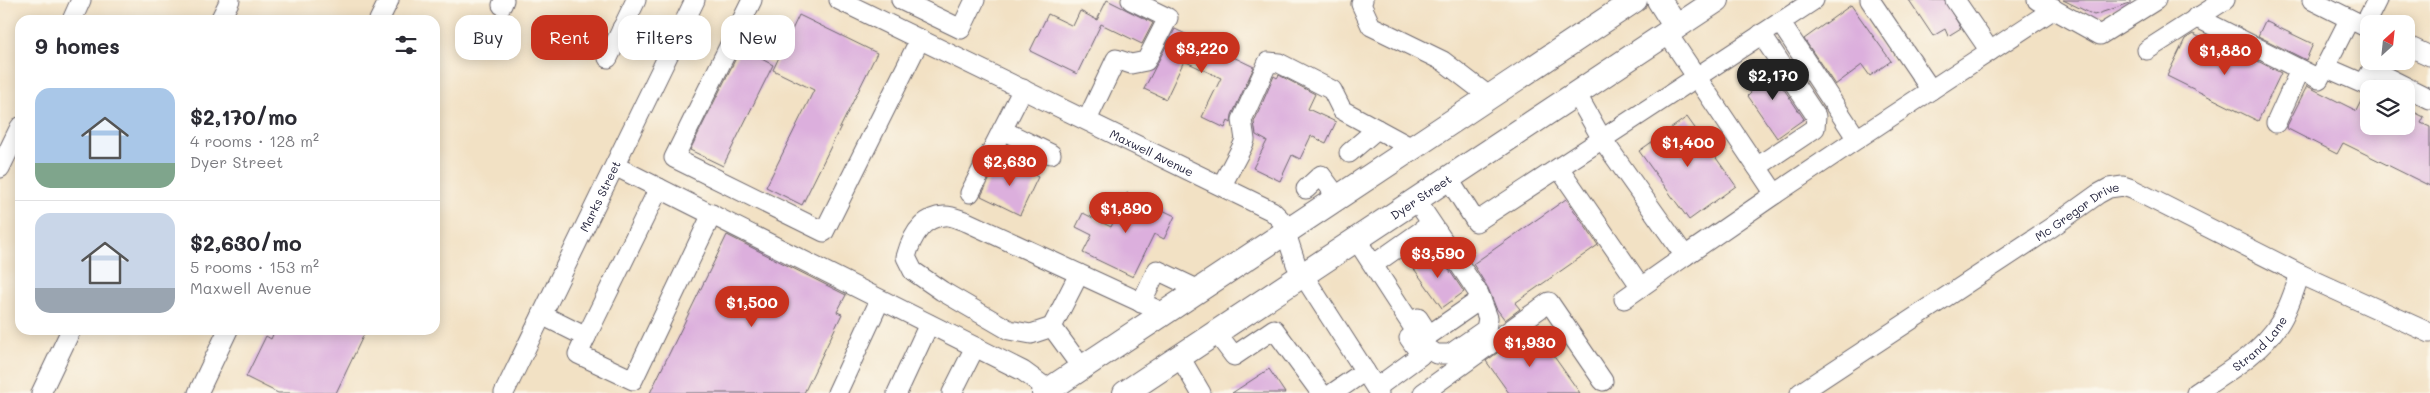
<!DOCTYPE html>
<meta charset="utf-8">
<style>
body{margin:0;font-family:Mali,sans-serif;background:#f7f7f7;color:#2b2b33;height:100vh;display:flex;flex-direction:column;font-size:19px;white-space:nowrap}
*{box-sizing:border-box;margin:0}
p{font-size:16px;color:#7c7c81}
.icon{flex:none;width:28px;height:28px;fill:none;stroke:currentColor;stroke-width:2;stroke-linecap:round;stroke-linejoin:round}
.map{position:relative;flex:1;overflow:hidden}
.panel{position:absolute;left:15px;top:15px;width:425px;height:320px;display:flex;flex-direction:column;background:#fff;border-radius:15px;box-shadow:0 2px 12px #0003}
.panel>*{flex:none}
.guide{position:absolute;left:455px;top:15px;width:475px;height:45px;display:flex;gap:10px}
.needle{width:32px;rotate:27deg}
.controls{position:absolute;left:2360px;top:15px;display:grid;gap:10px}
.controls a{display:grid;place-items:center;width:55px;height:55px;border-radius:10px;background:#fff;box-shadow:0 2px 12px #0003;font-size:25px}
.price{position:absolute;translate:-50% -42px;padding:0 11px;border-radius:18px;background:#c8321e;color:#fff;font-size:16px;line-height:32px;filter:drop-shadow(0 1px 2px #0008)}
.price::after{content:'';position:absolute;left:50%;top:30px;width:15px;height:11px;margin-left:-8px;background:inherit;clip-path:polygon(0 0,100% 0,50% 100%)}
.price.on{background:#222;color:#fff}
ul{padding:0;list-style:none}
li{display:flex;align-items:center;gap:15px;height:125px;padding:0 20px}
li+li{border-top:1px solid #e1e1e2}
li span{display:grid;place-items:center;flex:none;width:140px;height:100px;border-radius:15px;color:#555}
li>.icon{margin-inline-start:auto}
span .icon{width:60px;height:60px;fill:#fffc;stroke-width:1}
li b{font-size:21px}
h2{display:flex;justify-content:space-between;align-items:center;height:60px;padding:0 20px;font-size:21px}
.tag{padding:0 18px;border-radius:15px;background:#fff;box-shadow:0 2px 12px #0003;font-size:18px;line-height:45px}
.tag.on{background:#c8321e;color:#fff}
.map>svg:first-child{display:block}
.building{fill:#dcafdd}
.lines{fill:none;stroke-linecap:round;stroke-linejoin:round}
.minor-casing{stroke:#6b656b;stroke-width:21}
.major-casing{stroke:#6b656b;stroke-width:26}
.minor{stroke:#fff;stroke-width:19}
.major{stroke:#fff;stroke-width:24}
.labels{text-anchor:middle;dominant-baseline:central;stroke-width:4.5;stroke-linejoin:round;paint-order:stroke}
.street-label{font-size:12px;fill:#22223b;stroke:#fbf7ec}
</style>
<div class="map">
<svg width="2430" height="393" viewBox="0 0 2430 393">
<rect width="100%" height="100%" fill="#fbf7ec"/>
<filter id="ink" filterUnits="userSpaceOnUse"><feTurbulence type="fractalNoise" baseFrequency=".02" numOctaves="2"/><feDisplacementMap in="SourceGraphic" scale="10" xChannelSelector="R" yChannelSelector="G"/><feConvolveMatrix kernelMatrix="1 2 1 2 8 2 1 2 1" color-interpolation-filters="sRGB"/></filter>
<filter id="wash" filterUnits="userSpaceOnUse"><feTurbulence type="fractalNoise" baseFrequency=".0096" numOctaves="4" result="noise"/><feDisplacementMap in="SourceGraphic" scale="20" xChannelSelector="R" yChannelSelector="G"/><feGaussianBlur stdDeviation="1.12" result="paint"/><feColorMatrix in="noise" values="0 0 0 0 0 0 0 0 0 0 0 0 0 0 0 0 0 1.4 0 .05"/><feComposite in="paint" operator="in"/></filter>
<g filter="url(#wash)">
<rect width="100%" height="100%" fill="#f2e1c4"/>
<g id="blocks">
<g class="building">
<path d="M1107 0 1153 23 1142 44 1101 24 1077 74 1030 51 1048 14 1073 26 1080 11 1097 20Z"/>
<path d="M1909 0H1944L1961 28 1948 36 1945 29 1933 36Z"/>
<path d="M2063 0H2130V3L2094 15Z"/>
<path d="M1851 5 1891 61 1870 76 1862 65 1835 85 1804 39Z"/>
<path d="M799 15 877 53 802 205 766 187 814 90 773 70Z"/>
<path d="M2265 21 2313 44 2306 60 2258 36Z"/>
<path d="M1175 29 1254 67 1232 115 1231 123 1228 121 1225 128 1202 117 1221 78 1184 61 1166 99 1144 89Z"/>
<path d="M2193 34 2246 60 2248 56 2281 73 2258 121 2167 76 2185 39Z"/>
<path d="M741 48 773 65 723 166 690 150Z"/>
<path d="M1767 64 1804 119 1777 138 1748 96 1751 93 1743 81Z"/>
<path d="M1279 75 1315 94 1308 109 1336 122 1326 143 1311 136 1300 159 1292 155 1280 181 1253 168 1267 141 1256 135 1254 122 1274 76 1277 78Z"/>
<path d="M2307 86 2357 111 2365 95 2369 94V126H2406V108L2424 117 2421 123 2430 127V186L2343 143 2337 154 2286 128Z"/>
<path d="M1687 117 1736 186 1689 220 1639 151Z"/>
<path d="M1000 158 1038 177 1020 215 981 196Z"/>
<path d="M1127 193 1175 216 1164 239 1154 234 1133 277 1083 253 1092 235 1076 227 1083 213 1111 227Z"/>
<path d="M1566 199 1598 245 1515 303 1520 309 1505 320 1496 308 1488 288 1473 264Z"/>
<path d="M727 235 846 295 837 312 842 314 804 393H650Z"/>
<path d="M1435 249 1464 292 1442 308 1412 266Z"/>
<path d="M1533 327 1580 393H1509L1486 361Z"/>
<path d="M275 330H366L336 393H278L246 377 266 336 271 339Z"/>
<path d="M1269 369 1285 393H1232Z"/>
</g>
</g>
</g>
<g filter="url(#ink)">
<use href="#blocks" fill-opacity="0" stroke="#6b656b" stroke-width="1"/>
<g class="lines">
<g class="minor-casing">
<g id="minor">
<path d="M752 0 674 158 824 232 920 39"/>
<path id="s1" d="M839 0 1272 211 1282 221 1296 264 1379 393"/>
<path d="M901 0 961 29 975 0"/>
<path d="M1363 0 1361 4 1371 26 1443 61 1490 97"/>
<path d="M1870 0 1931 90 2054 9"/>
<path d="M1955 0 1990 51"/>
<path d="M2037 0 2100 35 2156 0"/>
<path d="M2312 0 2364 26 2377 0"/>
<path d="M502 5 504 0"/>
<path d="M2196 17 2319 79 2349 20"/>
<path d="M72 20 81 0"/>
<path d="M220 20 230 0"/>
<path d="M379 20 389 0"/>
<path d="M1780 22 1857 139 1931 90"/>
<path d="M622 28 670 52"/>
<path d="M1667 33 1775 194 1857 139"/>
<path d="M2406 45 2430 56"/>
<path d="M2147 50 2225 0"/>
<path d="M608 58 636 0"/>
<path d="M2325 67 2364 84 2377 61"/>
<path d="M2372 70 2430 99"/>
<path d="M1576 93 1602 139 1685 256 1775 194"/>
<path d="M1087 120 1116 59 1131 64 1146 61 1168 18 1131 0"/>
<path d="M2276 123 2300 70"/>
<path d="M1002 130 1051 154"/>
<path d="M1349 153 1377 129"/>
<path d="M615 166 1023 371 1049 390"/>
<path d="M1757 167 1815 128 1816 116 1761 34"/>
<path d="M0 168 20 127"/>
<path d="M1559 168 1641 287"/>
<path d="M1448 178 1476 222 1814 0"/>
<path d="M1222 185 1242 147 1245 140 1242 120 1268 62 1279 63 1332 90 1342 110 1412 148"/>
<path d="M1306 189 1321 175 1338 198"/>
<path d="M970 193 1023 89"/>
<path d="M1356 239 1426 347 1436 354H1450L1486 329 1488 318 1479 294 1416 200"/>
<path d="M1380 260 1431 224"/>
<path d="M1624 299 1685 256"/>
<path d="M1141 303 1157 270 1199 290"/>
<path d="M542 315 586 337 659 188"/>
<path d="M1418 318 1429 335 1481 299"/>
<path d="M1052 327 1079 274"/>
<path d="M1216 332 1234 356 1274 329 1321 393"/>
<path d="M586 337 578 354 633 380 712 214"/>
<path d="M1180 357 1201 393"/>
<path d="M1082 368 1052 327 1031 334 1009 330 942 291 913 271 906 257C911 239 921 217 944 216 951 215 960 220 967 222L1164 313"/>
<path d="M1376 388 1421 355 1409 338"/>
<path d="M41 393 71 330"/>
<path d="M198 393 228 330"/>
<path id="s2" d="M504 393 695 0"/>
<path d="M837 393 880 300"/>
<path d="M897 393 929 324"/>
<path d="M952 393 975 347"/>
<path d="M1333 393 1365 371"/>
<path d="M1423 393 1549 302 1603 381"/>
<path id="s3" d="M1800 393 2052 227 2098 194 2109 188 2123 186 2132 189 2300 274 2430 333"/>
<path id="s4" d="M2196 393C2225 373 2259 355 2279 324 2289 309 2294 291 2300 274"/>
</g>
</g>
<g class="major-casing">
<g id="major">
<path d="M1659 0 1676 27"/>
<path d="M1044 393 1635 0"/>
<path id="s5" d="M1125 393 1717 0"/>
</g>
</g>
<use href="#minor" class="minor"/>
<use href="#major" class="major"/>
</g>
</g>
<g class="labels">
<g class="street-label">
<text stroke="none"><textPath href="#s1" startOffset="348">Maxwell Avenue</textPath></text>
<text stroke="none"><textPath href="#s2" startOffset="219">Marks Street</textPath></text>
<text stroke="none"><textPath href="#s5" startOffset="355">Dyer Street</textPath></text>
<text stroke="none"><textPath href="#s3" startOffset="332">Mc Gregor Drive</textPath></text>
<text stroke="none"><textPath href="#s4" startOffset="81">Strand Lane</textPath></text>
</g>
</g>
</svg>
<div class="controls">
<a><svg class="needle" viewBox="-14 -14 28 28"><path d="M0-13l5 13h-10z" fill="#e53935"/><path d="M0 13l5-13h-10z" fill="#7c7c81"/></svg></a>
<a><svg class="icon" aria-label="layers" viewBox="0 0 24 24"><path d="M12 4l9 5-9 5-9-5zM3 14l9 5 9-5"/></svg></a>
</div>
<b class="price" style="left:1202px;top:74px">$3,220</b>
<b class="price" style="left:2225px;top:76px">$1,880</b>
<b class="price on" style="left:1773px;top:101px">$2,170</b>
<b class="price" style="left:1688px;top:168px">$1,400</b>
<b class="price" style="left:1010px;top:187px">$2,630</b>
<b class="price" style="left:1126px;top:234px">$1,890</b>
<b class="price" style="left:1438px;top:279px">$3,590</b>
<b class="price" style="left:752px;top:328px">$1,500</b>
<b class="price" style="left:1530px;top:368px">$1,930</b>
<div class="guide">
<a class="tag">Buy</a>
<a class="tag on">Rent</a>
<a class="tag">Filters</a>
<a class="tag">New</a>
</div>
<section class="panel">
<h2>9 homes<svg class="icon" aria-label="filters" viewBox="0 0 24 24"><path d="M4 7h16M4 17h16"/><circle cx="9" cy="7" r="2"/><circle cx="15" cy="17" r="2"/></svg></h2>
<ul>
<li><span style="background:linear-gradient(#a9c7e8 75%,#7fa58c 0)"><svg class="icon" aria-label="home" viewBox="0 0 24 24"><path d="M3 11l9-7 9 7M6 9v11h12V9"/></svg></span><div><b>$2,170/mo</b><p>4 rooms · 128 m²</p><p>Dyer Street</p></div></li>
<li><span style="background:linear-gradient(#c9d6e8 75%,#9aa5b1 0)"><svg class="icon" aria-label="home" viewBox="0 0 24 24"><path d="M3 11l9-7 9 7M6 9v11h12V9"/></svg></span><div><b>$2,630/mo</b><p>5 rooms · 153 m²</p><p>Maxwell Avenue</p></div></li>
</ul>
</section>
</div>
